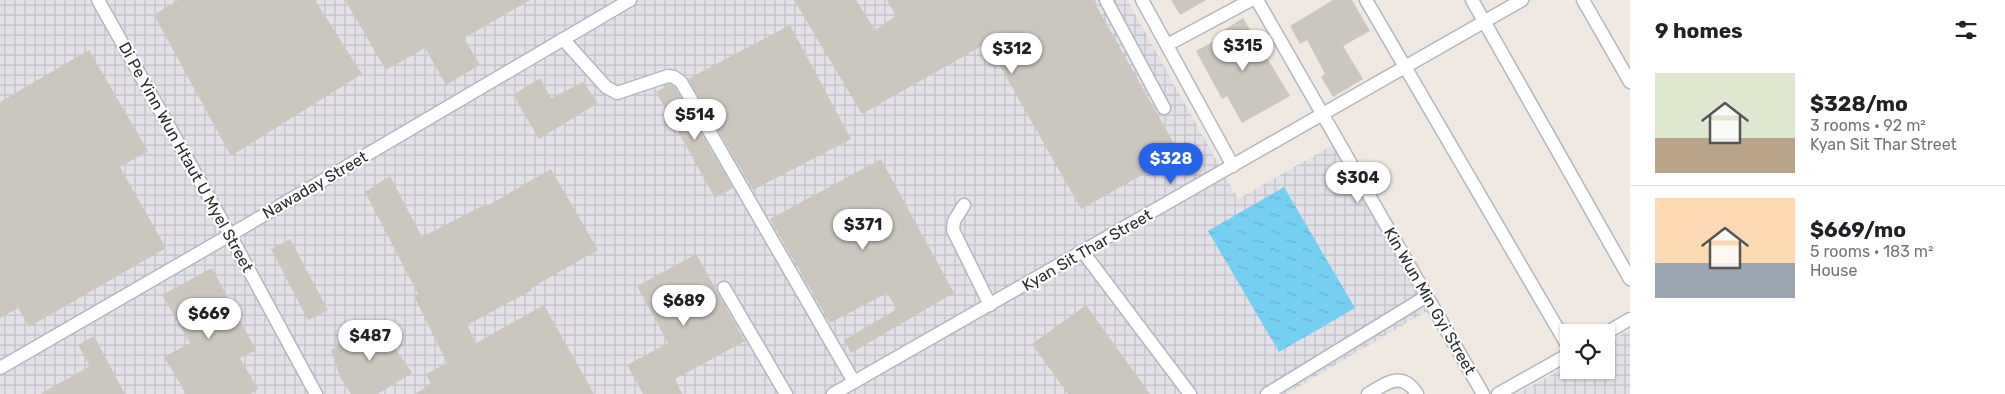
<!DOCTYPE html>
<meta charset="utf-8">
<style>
body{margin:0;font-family:Rubik,sans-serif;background:#f6f6f6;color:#202124;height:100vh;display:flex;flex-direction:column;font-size:19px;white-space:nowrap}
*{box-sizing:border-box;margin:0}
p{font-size:16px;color:#757577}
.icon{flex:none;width:28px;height:28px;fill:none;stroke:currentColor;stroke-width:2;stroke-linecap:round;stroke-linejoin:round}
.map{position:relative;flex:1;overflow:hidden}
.details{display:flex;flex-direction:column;background:#fff;width:375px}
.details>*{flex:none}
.controls{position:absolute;left:1560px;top:324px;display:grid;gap:10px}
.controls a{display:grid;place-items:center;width:55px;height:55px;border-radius:0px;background:#fff;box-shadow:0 1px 4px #0004;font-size:25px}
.price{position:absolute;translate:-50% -42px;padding:0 11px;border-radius:18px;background:#fff;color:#222;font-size:16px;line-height:32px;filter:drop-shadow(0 1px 2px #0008)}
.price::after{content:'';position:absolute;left:50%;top:30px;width:15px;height:11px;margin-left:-8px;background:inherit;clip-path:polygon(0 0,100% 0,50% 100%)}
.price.active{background:#2563eb;color:#fff}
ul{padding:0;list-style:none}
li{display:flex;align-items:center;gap:15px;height:125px;padding:0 25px}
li+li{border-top:1px solid #e0e0e0}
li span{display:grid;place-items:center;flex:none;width:140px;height:100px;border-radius:0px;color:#555}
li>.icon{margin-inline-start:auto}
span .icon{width:60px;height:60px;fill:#fffc;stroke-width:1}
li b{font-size:21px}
h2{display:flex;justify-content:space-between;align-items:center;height:60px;padding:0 25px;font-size:21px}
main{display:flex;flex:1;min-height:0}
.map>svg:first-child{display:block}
.industrial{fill:url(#industrial-grid)}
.water{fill:url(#water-ripples)}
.building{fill:#cbc7bf}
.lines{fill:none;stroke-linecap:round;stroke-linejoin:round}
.minor-casing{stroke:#b4b7c1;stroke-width:15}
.minor{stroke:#fff;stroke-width:12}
.labels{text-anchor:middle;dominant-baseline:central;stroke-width:4.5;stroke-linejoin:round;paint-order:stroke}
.street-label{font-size:16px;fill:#2e2e2e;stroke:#fff}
</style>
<main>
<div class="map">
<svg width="1630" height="394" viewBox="0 0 1630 394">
<defs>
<pattern id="industrial-grid" width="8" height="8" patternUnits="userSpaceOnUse" patternTransform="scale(1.25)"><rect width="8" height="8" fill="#e3e1e8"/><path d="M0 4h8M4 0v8" fill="none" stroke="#c3c1c7"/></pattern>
<pattern id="water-ripples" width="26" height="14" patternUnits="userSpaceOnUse" patternTransform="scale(1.25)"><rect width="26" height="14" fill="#75cff0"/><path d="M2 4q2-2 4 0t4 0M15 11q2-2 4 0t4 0" fill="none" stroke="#66b2ce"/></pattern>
</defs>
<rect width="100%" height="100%" fill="#efe9e1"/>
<g class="industrial">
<path d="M0 0H1127L1238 199 1333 145 1427 311 1286 394H0Z"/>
<path d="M1630 330V394H1517L1569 365V370H1606V343Z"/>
</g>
<path class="water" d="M1284 187 1355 308 1279 352 1208 231Z"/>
<g class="building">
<path d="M178 0H315L362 74 231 156 154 15Z"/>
<path d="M345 0H530L464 38 480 65 446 85 425 48 386 70Z"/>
<path d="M794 0H856L875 30 896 16 887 0H1093L1180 154 1081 209 987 43 862 114Z"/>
<path d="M1171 0H1206L1180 15Z"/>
<path d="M1333 0H1352L1370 31 1343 46 1363 79 1333 97 1321 77 1325 74 1307 40 1300 44 1290 26Z"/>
<path d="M1243 18 1290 96 1242 123 1227 96 1222 99 1196 51 1227 34 1224 30Z"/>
<path d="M790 25 851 139 753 190 688 79Z"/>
<path d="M89 50 148 151 120 167 166 248 29 327 18 308 0 318V102Z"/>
<path d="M540 78 551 98 583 82 598 103 539 139 513 95Z"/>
<path d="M669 84 675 88 733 188 715 198 656 92Z"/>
<path d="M881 159 954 293 851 353 844 340 897 309 887 293 830 323 770 219Z"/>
<path d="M551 169 598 250 531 288 532 290 467 325 476 343 544 305 594 394H415L431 384 426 374 447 363 414 296 418 294 365 192 390 176 422 237 486 204 487 206Z"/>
<path d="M290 239 328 310 308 320 271 249Z"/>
<path d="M696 254 745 341 675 379 682 394H643L627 365 668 343 637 286Z"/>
<path d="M212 268 256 350 240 358 258 389 251 394H186L164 357 190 343 162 295Z"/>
<path d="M1086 305 1150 394H1068L1032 344Z"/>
<path d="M381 319 395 348 412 373 378 394H351L340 377 331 350Z"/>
<path d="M94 336 125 394H40L90 366 78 345Z"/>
</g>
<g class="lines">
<g class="minor-casing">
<g id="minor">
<path d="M98 0 230 235 316 394"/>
<path d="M1106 0 1164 108"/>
<path d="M1142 0 1233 166"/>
<path d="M1257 0 1483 394"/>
<path d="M1366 0 1569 348"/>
<path d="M1472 0 1630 279"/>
<path d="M1583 0 1630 82"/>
<path d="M563 39 606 87 617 93 668 76 674 77 681 82 854 382"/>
<path d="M1167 45 1251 0"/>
<path d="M964 205 954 221 953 230 990 305"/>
<path d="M1083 252 1190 394"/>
<path d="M724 288 786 394"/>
<path d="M1606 333 1630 319"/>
<path d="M0 368 230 235 630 0"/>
<path d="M833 394 1522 0"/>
<path d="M1267 394 1427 296"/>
<path d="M1368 394C1387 383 1402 370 1417 394"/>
<path d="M1498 394 1569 354"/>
</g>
</g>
<use href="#minor" class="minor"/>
</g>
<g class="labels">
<g class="street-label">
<text transform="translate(186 157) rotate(61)">Di Pe Yinn Wun Htaut U Myel Street</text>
<text transform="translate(315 185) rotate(-30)">Nawaday Street</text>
<text transform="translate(1087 250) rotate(-30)">Kyan Sit Thar Street</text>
<text transform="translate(1430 301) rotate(60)">Kin Wun Min Gyi Street</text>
</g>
</g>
</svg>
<div class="controls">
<a><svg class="icon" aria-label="locate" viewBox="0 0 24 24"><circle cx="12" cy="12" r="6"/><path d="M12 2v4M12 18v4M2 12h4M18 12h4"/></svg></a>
</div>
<b class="price" style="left:1243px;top:72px">$315</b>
<b class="price" style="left:1012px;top:75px">$312</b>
<b class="price" style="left:695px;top:141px">$514</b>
<b class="price active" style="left:1171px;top:185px">$328</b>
<b class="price" style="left:1358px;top:204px">$304</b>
<b class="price" style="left:863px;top:251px">$371</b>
<b class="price" style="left:684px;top:327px">$689</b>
<b class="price" style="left:209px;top:340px">$669</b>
<b class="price" style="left:370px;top:362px">$487</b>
</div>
<section class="details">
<h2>9 homes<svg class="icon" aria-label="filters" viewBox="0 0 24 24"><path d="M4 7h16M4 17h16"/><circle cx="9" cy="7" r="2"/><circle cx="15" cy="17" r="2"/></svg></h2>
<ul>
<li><span style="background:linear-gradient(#dfe7d0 65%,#b9a48a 0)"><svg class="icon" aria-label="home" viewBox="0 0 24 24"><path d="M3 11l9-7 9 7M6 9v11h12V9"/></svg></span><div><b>$328/mo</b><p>3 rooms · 92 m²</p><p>Kyan Sit Thar Street</p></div></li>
<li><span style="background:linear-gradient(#ffd9b3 65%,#9aa5b1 0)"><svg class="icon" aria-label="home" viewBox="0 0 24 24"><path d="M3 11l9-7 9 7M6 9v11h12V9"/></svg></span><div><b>$669/mo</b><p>5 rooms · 183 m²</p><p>House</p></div></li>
</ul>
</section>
</main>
